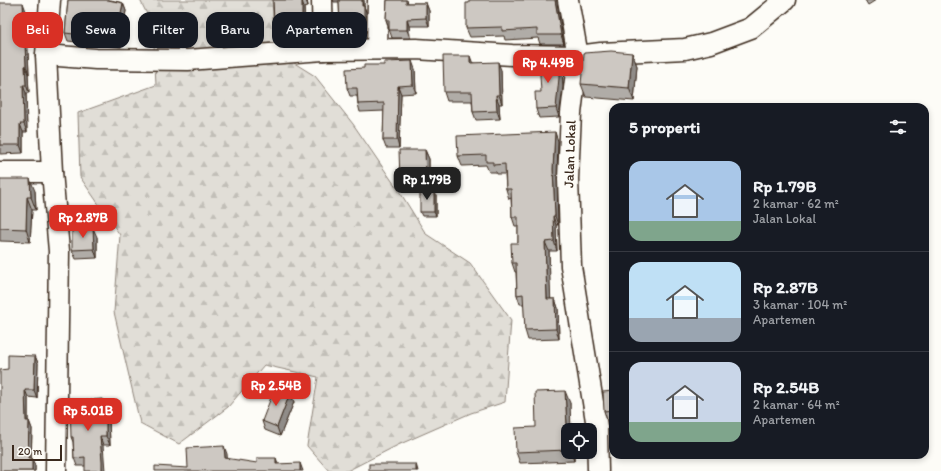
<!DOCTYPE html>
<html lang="id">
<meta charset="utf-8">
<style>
body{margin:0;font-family:Itim,sans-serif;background:#242831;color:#f1f3f6;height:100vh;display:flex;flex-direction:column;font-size:15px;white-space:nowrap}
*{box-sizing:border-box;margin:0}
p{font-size:13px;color:#9ea1a6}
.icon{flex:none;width:22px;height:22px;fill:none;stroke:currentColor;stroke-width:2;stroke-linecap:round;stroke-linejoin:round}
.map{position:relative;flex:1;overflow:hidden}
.sheet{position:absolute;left:609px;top:103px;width:320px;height:356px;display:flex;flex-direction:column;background:#171b24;border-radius:12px;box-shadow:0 2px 6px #0003}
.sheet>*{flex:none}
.banner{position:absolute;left:12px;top:12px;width:380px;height:36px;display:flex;gap:8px}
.controls{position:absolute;left:561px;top:423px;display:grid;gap:8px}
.controls a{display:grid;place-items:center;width:36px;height:36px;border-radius:8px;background:#171b24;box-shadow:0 2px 6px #0003;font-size:20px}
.scale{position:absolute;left:12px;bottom:10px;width:50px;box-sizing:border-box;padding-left:4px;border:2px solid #3b2a1e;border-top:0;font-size:11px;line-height:14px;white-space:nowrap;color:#3b2a1e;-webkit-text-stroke:3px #fdfcf7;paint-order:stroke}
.price{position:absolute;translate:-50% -34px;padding:0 9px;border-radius:8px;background:#d93025;color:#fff;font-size:13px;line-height:26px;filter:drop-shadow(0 1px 2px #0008)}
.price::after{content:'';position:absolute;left:50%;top:24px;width:12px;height:9px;margin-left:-6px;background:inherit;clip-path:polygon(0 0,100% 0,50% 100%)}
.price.active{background:#222;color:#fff}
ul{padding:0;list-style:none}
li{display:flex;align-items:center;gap:12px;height:100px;padding:0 20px}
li+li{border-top:1px solid #363941}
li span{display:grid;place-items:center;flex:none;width:112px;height:80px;border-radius:12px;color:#555}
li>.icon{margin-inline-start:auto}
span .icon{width:48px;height:48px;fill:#fffc;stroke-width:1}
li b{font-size:17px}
h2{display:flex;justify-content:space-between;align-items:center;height:48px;padding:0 20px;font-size:17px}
.tag{padding:0 14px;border-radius:12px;background:#171b24;box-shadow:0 2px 6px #0003;font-size:14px;line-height:36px}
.tag.active{background:#d93025;color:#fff}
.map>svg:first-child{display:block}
.forest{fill:url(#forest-firs);stroke:#8e847a}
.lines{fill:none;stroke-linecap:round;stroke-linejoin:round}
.minor-casing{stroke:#3b2a1e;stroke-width:23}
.minor{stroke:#fdfcf7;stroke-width:20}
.wall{fill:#b0aca7;stroke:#3b2a1e}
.shaded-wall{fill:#908c88;stroke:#3b2a1e}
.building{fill:#cdc8c2;stroke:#3b2a1e}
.labels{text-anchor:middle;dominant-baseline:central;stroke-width:4;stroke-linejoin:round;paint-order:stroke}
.street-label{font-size:14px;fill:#3b2a1e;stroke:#fdfcf7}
</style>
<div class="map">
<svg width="941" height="471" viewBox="0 0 941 471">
<defs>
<pattern id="forest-firs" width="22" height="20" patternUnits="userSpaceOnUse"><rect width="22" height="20" fill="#e1ded7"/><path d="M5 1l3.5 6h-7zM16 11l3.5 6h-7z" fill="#c2bfb8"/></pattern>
</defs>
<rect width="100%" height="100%" fill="#fdfcf7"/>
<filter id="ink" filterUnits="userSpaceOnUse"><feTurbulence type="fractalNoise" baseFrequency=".025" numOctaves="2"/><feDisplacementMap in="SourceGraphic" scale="8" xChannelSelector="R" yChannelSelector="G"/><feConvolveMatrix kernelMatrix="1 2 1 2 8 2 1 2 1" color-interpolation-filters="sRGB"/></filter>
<g filter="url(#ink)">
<path class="forest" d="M140 0H272L275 51 315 76 353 124 403 197 426 234 470 263 511 320 505 402 471 413 398 445 347 471H329L307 446 318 377 264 365 228 407 179 444 140 423 114 312 120 235 80 177 78 113 156 85 153 26Z"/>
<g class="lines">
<g class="minor-casing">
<g id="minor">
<path d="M50 0 46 55 52 172 59 251 56 471"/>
<path d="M322 0 323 50"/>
<path d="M568 0 578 56 571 113 568 179 571 266 597 427 598 471"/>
<path d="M377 49 378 0"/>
<path d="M46 55 96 59 188 60 323 50 416 49 512 55 578 56 601 53 685 49 711 43 751 28 785 0"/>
<path d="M0 172H52"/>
</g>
</g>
<use href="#minor" class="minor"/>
</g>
<g class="wall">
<path d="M68 0H111L123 3 126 11 123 27 125 33 121 47 68 41 65 33Z"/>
<path d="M273 0H307L308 6 304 7 305 28H276L274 22Z"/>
<path d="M333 0H364V6L366 12V28L355 29V32L342 33 340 27 339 2H334Z"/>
<path d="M387 0H407L408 3H426L429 11V26H409L410 38H392L386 20Z"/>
<path d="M865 0H876L868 5Z"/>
<path d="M557 2 564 44H540L538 38 505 40 504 36 470 37 466 28 469 3Z"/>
<path d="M0 3 26 11 29 74H28L29 93H26L27 132H23V153L0 154Z"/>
<path d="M632 53 637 66 634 101 586 97 581 84Z"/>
<path d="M473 63 501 70 502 104H499L500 119 476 120 473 112 472 101H447L444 92Z"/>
<path d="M562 67 563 87 559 117 539 118 536 109 541 92Z"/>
<path d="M364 68 415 69 416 93 401 94 399 148H386L383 140 384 111 360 112 358 104 357 96H350L347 88Z"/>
<path d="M558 141 557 178 558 225H556L557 251H549L550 299H555L558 308 559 339 528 340 525 330 524 304H520L517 295 516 272H515L512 263 518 243V226H515L512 217 511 198 509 199 506 189 505 174H497L496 172H489L486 165 462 166 458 156Z"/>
<path d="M425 150 429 159V189H403L400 180Z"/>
<path d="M0 179 35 191 36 210H32L30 242 0 241Z"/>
<path d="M436 195V216H422L420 212Z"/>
<path d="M97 237V258L76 259 72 250Z"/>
<path d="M35 356 38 363 37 398 28 397V421H29L32 429 31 458 35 466V471H0Z"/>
<path d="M613 391V420H607L604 411Z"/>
<path d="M290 393 294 402 280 436 265 430 262 421Z"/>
<path d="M570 403 568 430V452H574V461L520 463 516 452 536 427Z"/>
<path d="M105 407 109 417 110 445H103L85 466H77L74 458 73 442 71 437Z"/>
</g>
<g class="shaded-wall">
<path d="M306 0H307L308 6Z"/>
<path d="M362 0H364V9V6L366 12V28L364 22Z"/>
<path d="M555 0H557V2L564 44 561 35Z"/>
<path d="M302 1 304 7 305 28 302 22Z"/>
<path d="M23 3 26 11 29 74 26 66Z"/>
<path d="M123 3 126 11 123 27 125 33 121 47 118 39 119 23Z"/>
<path d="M426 3 429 11V26L426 18Z"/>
<path d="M407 19 409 26 410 38 407 30Z"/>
<path d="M353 23 355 29V32L353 27Z"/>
<path d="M632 53 637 66 634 101 629 88Z"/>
<path d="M470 56 473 64 470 63Z"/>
<path d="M559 58 562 67 563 87 559 117 556 108Z"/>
<path d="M412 61 415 69 416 93 413 85Z"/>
<path d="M498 62 501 70 502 104 499 95Z"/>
<path d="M25 66 28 74 29 93 26 85Z"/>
<path d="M23 85 26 93 27 132 24 124Z"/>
<path d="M398 86 401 94 399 148 397 140Z"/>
<path d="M496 95 499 104 500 119 497 111Z"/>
<path d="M20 124 23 132V153L20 145Z"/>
<path d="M555 132 558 141 557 178 558 225 555 216 553 169Z"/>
<path d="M425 150 429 159V189L426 180Z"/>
<path d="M30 179 35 191 36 210 31 197Z"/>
<path d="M434 190 436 195V216L434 212Z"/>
<path d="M27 197 32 210 30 242 26 229Z"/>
<path d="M553 216 556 225 557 251 554 241Z"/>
<path d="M93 228 97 237V258L94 249Z"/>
<path d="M545 242 549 251 551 308 547 299Z"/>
<path d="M555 299 558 308 559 339 556 329Z"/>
<path d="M35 356 38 363 37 398 34 390Z"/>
<path d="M25 390 28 397V428L26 421Z"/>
<path d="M565 391 570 403 571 430H568L567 426Z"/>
<path d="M290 393 294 402 280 436 277 427Z"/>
<path d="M102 399 105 407V417L102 408Z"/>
<path d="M106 408 109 417 110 445 106 436Z"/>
<path d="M29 421 32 429 31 466 28 458Z"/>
<path d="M100 436 103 445 105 471H102Z"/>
<path d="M224 446 227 454 228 466 225 458Z"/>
<path d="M571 452H574V461Z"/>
<path d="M32 458 35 466V471H32Z"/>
<path d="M276 458 279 466 276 464Z"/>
<path d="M300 463 303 471H300Z"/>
<path d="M416 464 418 471H416Z"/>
</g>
<g class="building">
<path d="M68 0H108L123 3 119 23 122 24 118 39 65 33Z"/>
<path d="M273 0H306L302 1V22H274Z"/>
<path d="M339 0H362V6H364V22L353 23V27H340Z"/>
<path d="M387 0H406V3H426V18L407 19V30H389V20H386Z"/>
<path d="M469 0H555L561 35H537V29L502 31V27L466 28V3H469Z"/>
<path d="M0 3H23L26 66H25L26 85H23L24 124H20V145H0Z"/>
<path d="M611 51 632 53 629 88 581 84 584 53Z"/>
<path d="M443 56H470V63L498 62 499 95H496L497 111 473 112 472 92H444Z"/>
<path d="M539 58H559V78L556 108 536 109 535 92H541Z"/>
<path d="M412 61 413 85 398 86 397 140H383L384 103 358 104 357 88H347L346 69 364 68V65H384V62Z"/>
<path d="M555 132 553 169 555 216H553L554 241 545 242 547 299H555L556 329 525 330 523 294 517 295 516 263H512L511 243H518V217H512L511 189H506L505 164 493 165V162H486V155L458 156 457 136Z"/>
<path d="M399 150H425L426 180H400Z"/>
<path d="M0 179H30L31 197H27L26 229 0 228Z"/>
<path d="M434 190V212H420V191Z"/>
<path d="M93 228 94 249 72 250V229Z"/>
<path d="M8 355 35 356 34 390H25L26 421H29L28 458H32V471H0V370L8 369Z"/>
<path d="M275 387 290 393 277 427 262 421Z"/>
<path d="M565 391 567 426H569V430H568V450L516 452 515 428 536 427 535 392Z"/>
<path d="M613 391V410L604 411 603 392Z"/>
<path d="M102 399V408H106V436H100L102 462V471H85V457L74 458 73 437H71L70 402Z"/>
<path d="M224 446 225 458 257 463V458H276V464L300 463V471H155V466L188 468 187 448Z"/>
<rect x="369" y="464" width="47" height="7"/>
</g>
</g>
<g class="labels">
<g class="street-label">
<text transform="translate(570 154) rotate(-88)">Jalan Lokal</text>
</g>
</g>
</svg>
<div class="controls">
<a><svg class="icon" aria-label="locate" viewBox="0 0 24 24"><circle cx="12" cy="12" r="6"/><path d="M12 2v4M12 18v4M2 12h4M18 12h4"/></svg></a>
</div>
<div class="scale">20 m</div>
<b class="price" style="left:548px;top:84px">Rp 4.49B</b>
<b class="price active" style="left:427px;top:201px">Rp 1.79B</b>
<b class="price" style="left:83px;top:239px">Rp 2.87B</b>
<b class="price" style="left:276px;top:407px">Rp 2.54B</b>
<b class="price" style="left:88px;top:432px">Rp 5.01B</b>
<div class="banner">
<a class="tag active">Beli</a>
<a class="tag">Sewa</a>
<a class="tag">Filter</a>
<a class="tag">Baru</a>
<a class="tag">Apartemen</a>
</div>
<section class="sheet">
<h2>5 properti<svg class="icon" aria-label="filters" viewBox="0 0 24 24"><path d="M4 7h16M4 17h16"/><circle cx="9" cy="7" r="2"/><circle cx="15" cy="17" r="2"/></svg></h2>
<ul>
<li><span style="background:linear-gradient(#a9c7e8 75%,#7fa58c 0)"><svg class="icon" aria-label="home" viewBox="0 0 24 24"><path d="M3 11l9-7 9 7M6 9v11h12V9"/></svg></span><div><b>Rp 1.79B</b><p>2 kamar · 62 m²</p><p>Jalan Lokal</p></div></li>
<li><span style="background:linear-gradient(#bfe0f5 70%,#9aa5b1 0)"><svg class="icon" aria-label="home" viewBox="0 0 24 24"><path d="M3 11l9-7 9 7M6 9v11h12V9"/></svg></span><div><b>Rp 2.87B</b><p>3 kamar · 104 m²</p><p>Apartemen</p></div></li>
<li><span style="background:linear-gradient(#c9d6e8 75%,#7fa58c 0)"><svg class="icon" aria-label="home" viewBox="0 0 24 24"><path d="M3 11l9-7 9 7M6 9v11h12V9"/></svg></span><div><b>Rp 2.54B</b><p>2 kamar · 64 m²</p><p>Apartemen</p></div></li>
</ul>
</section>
</div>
